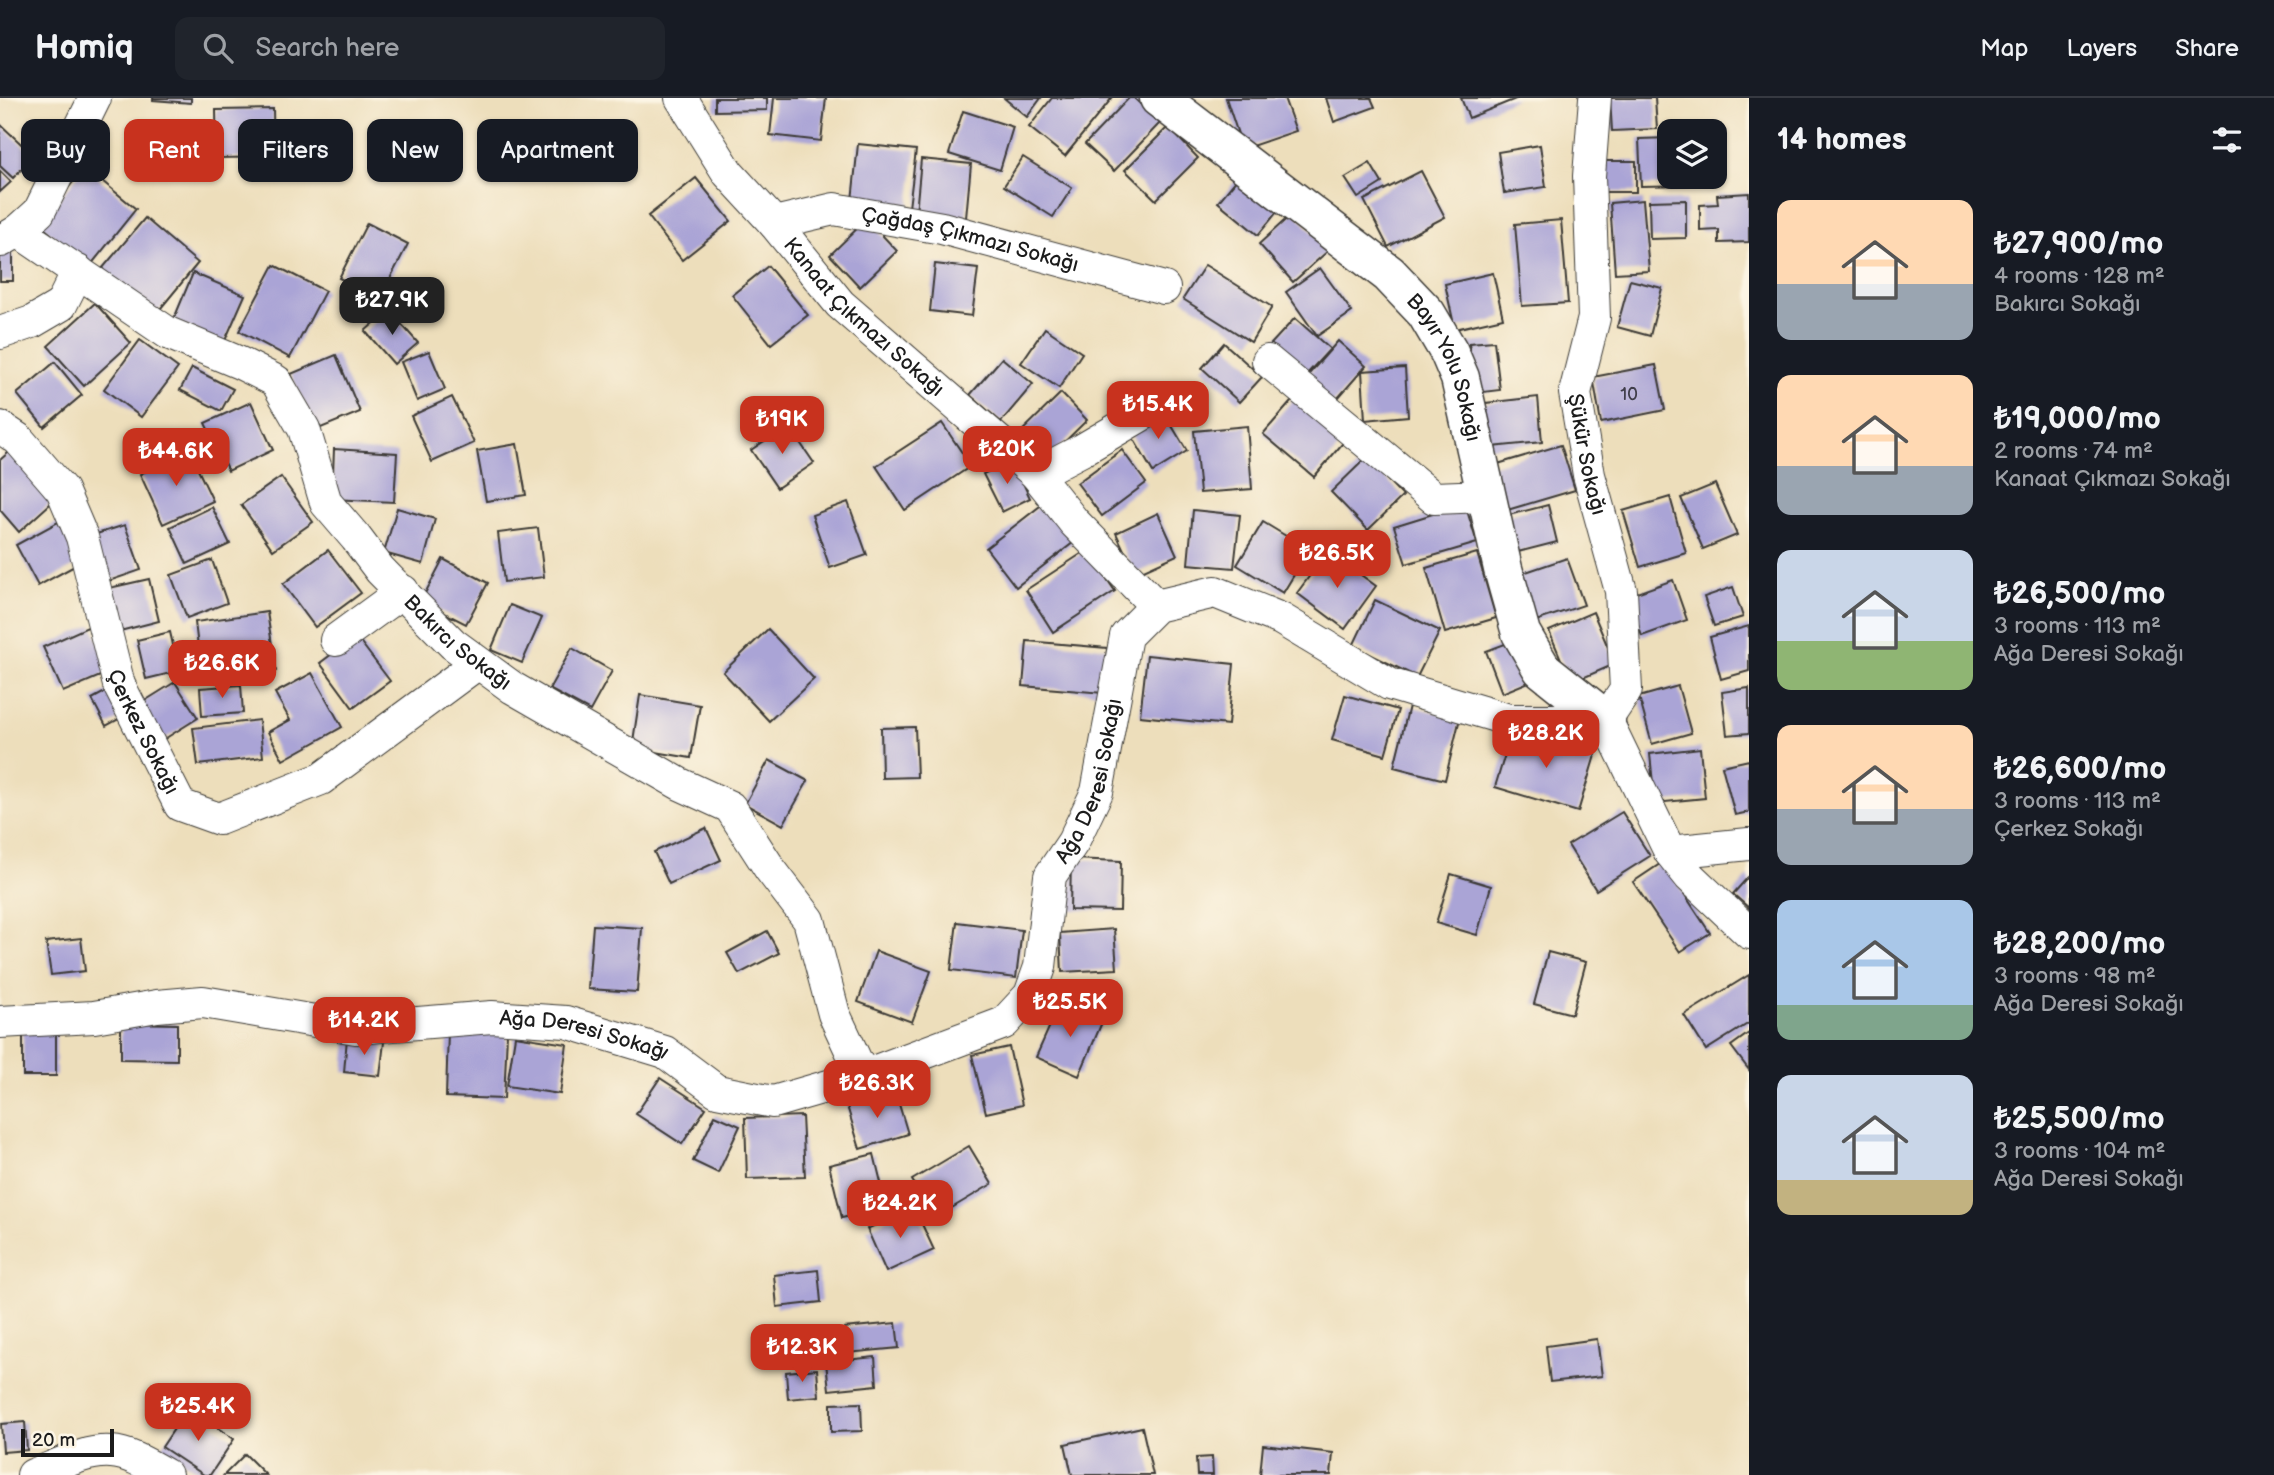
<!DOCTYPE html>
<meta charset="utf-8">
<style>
body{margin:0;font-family:"Balsamiq Sans",sans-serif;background:#20242c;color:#f1f3f6;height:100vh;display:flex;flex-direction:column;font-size:26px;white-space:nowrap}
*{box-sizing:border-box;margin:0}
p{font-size:23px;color:#9ea1a6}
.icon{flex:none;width:38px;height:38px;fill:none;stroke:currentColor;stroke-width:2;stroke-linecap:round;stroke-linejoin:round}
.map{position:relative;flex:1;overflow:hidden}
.drawer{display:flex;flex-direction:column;background:#171b24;width:525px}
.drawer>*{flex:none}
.hud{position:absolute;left:21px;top:21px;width:665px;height:63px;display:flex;gap:14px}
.buttons{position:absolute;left:1657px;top:21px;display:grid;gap:14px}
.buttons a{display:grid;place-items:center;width:70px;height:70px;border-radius:14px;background:#171b24;box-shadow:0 2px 5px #0004;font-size:35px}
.scale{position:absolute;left:21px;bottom:18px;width:93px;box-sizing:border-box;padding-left:7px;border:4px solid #1c1c1c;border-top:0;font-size:19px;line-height:24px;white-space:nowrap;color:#1c1c1c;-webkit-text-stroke:5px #fcf5e5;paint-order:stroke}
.price{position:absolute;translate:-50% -60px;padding:0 16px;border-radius:14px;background:#c8321e;color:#fff;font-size:23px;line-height:46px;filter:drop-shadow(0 2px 4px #0008)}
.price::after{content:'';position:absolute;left:50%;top:42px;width:21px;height:16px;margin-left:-10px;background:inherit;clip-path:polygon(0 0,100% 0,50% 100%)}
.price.active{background:#222;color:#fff}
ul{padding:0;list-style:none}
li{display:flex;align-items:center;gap:21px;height:175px;padding:0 28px}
li span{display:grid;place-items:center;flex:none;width:196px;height:140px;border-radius:14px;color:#555}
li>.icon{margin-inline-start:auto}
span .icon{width:84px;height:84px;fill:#fffc;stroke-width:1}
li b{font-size:30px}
h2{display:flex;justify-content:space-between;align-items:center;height:84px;padding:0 28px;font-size:30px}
.pill{padding:0 24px;border-radius:14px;background:#171b24;box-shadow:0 2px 5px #0004;font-size:24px;line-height:63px}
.pill.active{background:#c8321e;color:#fff}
header{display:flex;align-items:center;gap:42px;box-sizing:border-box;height:98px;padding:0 35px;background:#171b24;border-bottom:2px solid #363941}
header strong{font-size:33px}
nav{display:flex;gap:38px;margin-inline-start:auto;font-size:24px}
.search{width:490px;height:63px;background:#20242c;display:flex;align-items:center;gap:18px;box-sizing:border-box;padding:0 24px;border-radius:14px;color:#9ea1a6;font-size:26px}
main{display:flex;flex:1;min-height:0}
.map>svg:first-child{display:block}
.building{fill:#aaa4d6}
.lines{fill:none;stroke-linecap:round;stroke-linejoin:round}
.minor-casing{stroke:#3b3934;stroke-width:34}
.tertiary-casing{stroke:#3b3934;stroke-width:41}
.minor{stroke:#fff;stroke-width:32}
.tertiary{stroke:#fff;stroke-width:38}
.labels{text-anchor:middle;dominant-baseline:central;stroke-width:5;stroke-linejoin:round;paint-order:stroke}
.number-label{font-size:18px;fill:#403e4a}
.street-label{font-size:21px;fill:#1c1c1c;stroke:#fcf5e5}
</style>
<header>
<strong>Homiq</strong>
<div class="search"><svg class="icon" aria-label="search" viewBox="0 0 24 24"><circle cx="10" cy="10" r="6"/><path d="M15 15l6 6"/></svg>Search here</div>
<nav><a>Map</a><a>Layers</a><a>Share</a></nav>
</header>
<main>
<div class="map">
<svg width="1749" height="1377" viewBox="0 0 1749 1377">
<rect width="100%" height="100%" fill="#fcf5e5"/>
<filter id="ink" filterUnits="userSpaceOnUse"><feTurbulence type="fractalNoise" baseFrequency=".0143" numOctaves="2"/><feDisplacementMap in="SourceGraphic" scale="14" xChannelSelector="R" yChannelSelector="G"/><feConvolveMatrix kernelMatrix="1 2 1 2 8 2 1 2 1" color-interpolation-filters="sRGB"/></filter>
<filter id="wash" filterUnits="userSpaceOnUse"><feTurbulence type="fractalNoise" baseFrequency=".00686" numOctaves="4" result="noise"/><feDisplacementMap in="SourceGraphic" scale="28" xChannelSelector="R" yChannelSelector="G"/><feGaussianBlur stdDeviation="1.57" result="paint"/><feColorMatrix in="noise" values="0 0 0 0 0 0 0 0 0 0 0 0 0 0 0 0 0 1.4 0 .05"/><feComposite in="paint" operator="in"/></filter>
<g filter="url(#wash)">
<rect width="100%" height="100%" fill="#eddebb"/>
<g id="blocks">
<g class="building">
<path d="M153 0H191V5L153 2Z"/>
<path d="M715 0H767V12L715 13Z"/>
<path d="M774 0H826L821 43 770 37Z"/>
<path d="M1004 0H1041L1027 19Z"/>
<path d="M1052 0H1112L1065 58 1029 29Z"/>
<path d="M1129 0H1134L1160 25 1114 73 1085 46Z"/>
<path d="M1226 0H1284L1296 33 1243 51Z"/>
<path d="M1326 0H1371L1375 9 1334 24Z"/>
<path d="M1461 0H1518L1469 20Z"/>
<path d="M1610 0H1655L1657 31 1612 33Z"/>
<path d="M273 11 274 59 217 60 216 12Z"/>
<path d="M963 13 1013 29 1000 72 949 56Z"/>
<path d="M0 26 34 58 13 80 0 68Z"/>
<path d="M1168 29 1198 60 1156 102 1125 72Z"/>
<path d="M1670 40V79H1693V87L1641 88 1639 41Z"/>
<path d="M858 46 916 52 909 110 852 103Z"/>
<path d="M1540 47 1546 89 1504 95 1498 54Z"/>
<path d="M1023 59 1072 90 1053 119 1004 88Z"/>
<path d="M921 61 971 66 966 120 916 115Z"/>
<rect x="1605" y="63" width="31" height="31"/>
<path d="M1370 65 1382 85 1358 100 1345 80Z"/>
<path d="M85 69 136 111 90 168 39 126Z"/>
<path d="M0 73 11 84 0 94Z"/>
<path d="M1421 73 1445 119 1388 149 1364 102Z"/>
<path d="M1242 75 1282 108 1258 137 1218 104Z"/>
<path d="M696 80 731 123 682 162 648 118Z"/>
<path d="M1749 95V144L1719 145V132L1700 133V107L1718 106 1717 97Z"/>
<path d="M1643 102 1649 173 1615 175 1610 105Z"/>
<path d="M1686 102V140L1650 141 1649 103Z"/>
<path d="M1294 114 1329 152 1293 184 1259 146Z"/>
<path d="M145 120 198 165 156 216 102 171Z"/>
<path d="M867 121 897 153 860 189 830 157Z"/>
<path d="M1561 122 1568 205 1522 208 1515 126Z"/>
<path d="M367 125 408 146 380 200 339 180Z"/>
<rect x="0" y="155" width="13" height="28"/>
<path d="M935 166 978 171 972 218 930 213Z"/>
<path d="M274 167 325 193 290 260 239 233Z"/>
<path d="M1205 167 1272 209 1251 244 1183 201Z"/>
<path d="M768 168 808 217 771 246 732 197Z"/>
<path d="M1320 170 1352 214 1317 238 1286 194Z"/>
<path d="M193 175 245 197 224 245 173 223Z"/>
<path d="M1493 175 1503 220 1455 231 1445 186Z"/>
<path d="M1630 182 1662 190 1650 238 1617 229Z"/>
<path d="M95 205 131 245 84 288 48 248Z"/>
<path d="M389 212 418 245 394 266 365 233Z"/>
<path d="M1295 220 1330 251 1306 277 1271 246Z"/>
<path d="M1045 230 1082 255 1059 290 1021 265Z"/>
<path d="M140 242 178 270 141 319 104 291Z"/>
<path d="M1338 243 1366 268 1330 309 1302 284Z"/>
<path d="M1494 243 1500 292 1475 295 1469 245Z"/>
<path d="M1224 245 1262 279 1239 304 1202 270Z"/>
<path d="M429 253 445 291 417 303 401 264Z"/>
<path d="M336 257 360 314 316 332 291 276Z"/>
<path d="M1002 260 1033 286 1001 324 970 297Z"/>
<path d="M55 264 82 297 44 329 17 296Z"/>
<path d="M1656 267 1665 312 1601 325 1593 279Z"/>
<path d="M192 270 233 291 221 313 180 292Z"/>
<path d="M1405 270 1408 318 1365 322 1362 273Z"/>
<path d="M1061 295 1087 322 1043 365 1017 338Z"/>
<path d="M1298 296 1348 339 1314 379 1263 336Z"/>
<path d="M452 299 474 345 432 364 411 318Z"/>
<path d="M1538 299 1542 344 1482 350 1477 306Z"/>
<path d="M251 304 273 352 228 373 205 325Z"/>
<path d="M1163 313 1187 353 1153 374 1129 333Z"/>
<path d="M942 325 971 368 905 412 876 368Z"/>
<path d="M788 327 814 365 777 390 751 352Z"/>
<path d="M1247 328 1252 391 1200 395 1194 333Z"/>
<path d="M517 346 526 397 486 403 477 353Z"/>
<path d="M1561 347 1575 392 1504 413 1491 368Z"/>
<path d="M16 348 60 397 19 434 0 412V362Z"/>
<path d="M334 351 397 355 394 404 332 401Z"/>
<path d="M1122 352 1146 385 1102 418 1077 385Z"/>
<path d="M189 353 213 403 163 426 140 376Z"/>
<path d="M1366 360 1403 398 1368 432 1331 394Z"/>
<path d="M1012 362 1030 400 1002 414 983 376Z"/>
<path d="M281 379 313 424 273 452 241 407Z"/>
<path d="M1715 386 1737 437 1703 451 1681 400Z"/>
<path d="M1670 399 1686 455 1640 469 1623 413Z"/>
<path d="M848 404 867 457 830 470 812 417Z"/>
<path d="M1044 405 1074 444 1016 489 986 450Z"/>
<path d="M1465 406 1477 445 1406 466 1394 428Z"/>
<path d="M1548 407 1557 444 1510 456 1501 419Z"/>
<path d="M212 409 230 446 187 466 170 429Z"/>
<path d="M397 410 435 421 423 466 384 455Z"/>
<path d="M1193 412 1240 417 1234 470 1188 466Z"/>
<path d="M1158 415 1177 457 1135 476 1116 435Z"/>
<path d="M58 424 80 465 38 488 16 447Z"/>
<path d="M1263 424 1309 452 1283 495 1237 467Z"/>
<path d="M125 427 141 472 103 485 87 439Z"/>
<path d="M538 430 544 479 504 484 498 435Z"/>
<path d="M328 452 361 495 315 529 283 486Z"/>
<path d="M1087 452 1115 493 1053 534 1026 492Z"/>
<path d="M1328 453 1376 488 1345 531 1297 495Z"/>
<path d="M1477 455 1496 520 1445 535 1426 470Z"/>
<path d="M1567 460 1584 507 1533 524 1517 477Z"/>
<path d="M443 461 488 485 466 526 421 503Z"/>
<path d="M212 462 227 505 187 520 171 477Z"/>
<path d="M149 481 159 523 116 534 105 491Z"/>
<path d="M1673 482 1687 522 1642 538 1628 498Z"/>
<path d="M1733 489 1743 519 1714 528 1704 499Z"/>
<path d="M1375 502 1440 533 1417 579 1353 548Z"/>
<path d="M510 507 542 520 522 565 491 552Z"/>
<path d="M267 514 276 573 202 582 195 524Z"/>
<path d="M1593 514 1615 566 1571 585 1549 533Z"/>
<path d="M92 527 112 573 63 594 43 549Z"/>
<path d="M1749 528V573L1721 581 1710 539Z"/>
<path d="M768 531 814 581 769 623 723 574Z"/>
<path d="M170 534 179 573 146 581 137 542Z"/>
<path d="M356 538 390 583 353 610 320 565Z"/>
<path d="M1027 543 1107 550 1103 595 1023 588Z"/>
<path d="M1513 543 1529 584 1502 595 1486 553Z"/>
<path d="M572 550 612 573 590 613 549 591Z"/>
<path d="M1147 557 1234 566 1228 627 1140 618Z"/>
<path d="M312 575 342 629 283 662 268 634 290 622 275 595Z"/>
<path d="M175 584 198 620 158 645 135 609Z"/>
<path d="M241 587 243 615 202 618 200 590Z"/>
<path d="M1678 588 1691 635 1652 646 1639 599Z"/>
<path d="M114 589 128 616 106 628 92 601Z"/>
<path d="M1749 590V635L1727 637 1722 594Z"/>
<path d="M640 597 700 607 691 660 632 650Z"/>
<path d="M1345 597 1398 612 1385 657 1332 642Z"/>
<path d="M1409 608 1460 620 1445 682 1394 669Z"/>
<path d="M259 622 263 659 198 667 193 630Z"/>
<path d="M915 629 917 679 882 680 881 630Z"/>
<path d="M1513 630 1596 654 1578 714 1495 689Z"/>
<path d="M1700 650 1705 700 1655 705 1650 656Z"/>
<path d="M769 662 808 683 783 727 745 706Z"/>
<path d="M1749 662V714L1735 717 1722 668Z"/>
<path d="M1622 714 1650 758 1596 792 1568 747Z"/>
<path d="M706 730 721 762 669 786 654 754Z"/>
<path d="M1071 761 1121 763 1120 813 1070 812Z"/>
<path d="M1663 764 1710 835 1680 854 1633 784Z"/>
<path d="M1451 776 1491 788 1477 837 1436 825Z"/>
<path d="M1749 778V810L1733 796Z"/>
<path d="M957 824 1022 832 1016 880 951 872Z"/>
<path d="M593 827 642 830 637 894 588 891Z"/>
<path d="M1114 831 1117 871 1062 874 1060 835Z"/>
<path d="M767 833 779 855 739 876 727 855Z"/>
<path d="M81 840 85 873 51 877 46 844Z"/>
<path d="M876 853 931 873 912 924 858 904Z"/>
<path d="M1548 854 1586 864 1572 916 1534 906Z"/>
<path d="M1749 877V925L1706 952 1684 917Z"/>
<path d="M1061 903 1103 922 1079 978 1036 959Z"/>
<path d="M121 925 177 926V962L121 961Z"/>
<rect x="23" y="931" width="33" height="47"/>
<path d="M448 933 507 935 504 1001 446 999Z"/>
<path d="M1749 935V972L1731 948Z"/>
<path d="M515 938 567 946 560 996 507 988Z"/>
<path d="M347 940 384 944 380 978 344 974Z"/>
<path d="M1009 949 1022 1007 986 1015 972 957Z"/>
<path d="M660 980 706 1010 682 1046 636 1016Z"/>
<path d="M895 993 908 1036 860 1051 847 1008Z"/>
<path d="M715 1017 740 1028 718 1075 693 1063Z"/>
<path d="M802 1018 805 1079 747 1081 745 1020Z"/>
<path d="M969 1048 992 1086 935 1120 912 1082Z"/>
<path d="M874 1056 887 1109 842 1120 829 1067Z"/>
<path d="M914 1109 934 1152 886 1174 867 1131Z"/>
<path d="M818 1172 821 1204 777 1209 774 1177Z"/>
<path d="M896 1225 899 1250 847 1255 844 1230Z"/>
<path d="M1597 1241 1602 1278 1550 1284 1546 1248Z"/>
<path d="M875 1259 877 1287 829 1292 826 1264Z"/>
<path d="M817 1271 819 1298 788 1301 786 1274Z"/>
<path d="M861 1305 862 1333 831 1334V1306Z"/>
<path d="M188 1310 234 1341 210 1377H204L162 1349Z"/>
<path d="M25 1324 27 1352 3 1354 1 1326Z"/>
<path d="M1142 1329 1153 1377H1072L1065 1346Z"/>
<path d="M1263 1347 1333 1355 1331 1377H1260Z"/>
<path d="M245 1356 266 1377H224Z"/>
<path d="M1212 1359 1213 1377H1197L1196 1360Z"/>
</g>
</g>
</g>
<g filter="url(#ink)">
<use href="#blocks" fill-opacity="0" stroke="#3b3934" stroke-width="2"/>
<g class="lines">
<g class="minor-casing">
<g id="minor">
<path id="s1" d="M681 0 728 75 774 125 840 206 1036 376 1074 424 1156 508"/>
<path id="s2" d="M1595 0 1589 78 1594 220 1575 295 1589 377 1621 493 1626 592 1606 622"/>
<path id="s3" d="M774 125 834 111 942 130 1164 190"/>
<path id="s4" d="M18 133 168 235 240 265 276 283 304 331 326 405 356 440 380 472 453 546 513 590 680 686 730 709 770 771 809 822 834 916 863 978"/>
<path d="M1 143 18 133 39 114 95 0"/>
<path d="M0 235 32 224 61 207 78 173"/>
<path d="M1268 263 1434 400 1486 398"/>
<path id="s5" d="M0 329 18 341 62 392 82 439 119 587 180 707 219 721 321 681 478 565"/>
<path d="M1036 376 1082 352 1162 305"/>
<path d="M336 542 403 493"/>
<path d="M1606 622 1670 754 1690 779 1749 835"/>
<path d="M1670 754 1749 746"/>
<path id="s6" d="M0 924 94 919 157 908 203 904 356 930 492 919 566 924 665 954 717 993 773 1004 863 978 1004 925 1030 897 1040 869 1050 778 1073 744 1097 694 1126 538 1156 508 1215 494 1281 521 1389 586 1509 622H1606"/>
<path d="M33 1377C57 1368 85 1352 111 1354 130 1355 150 1368 166 1377"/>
</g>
</g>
<g class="tertiary-casing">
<g id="tertiary">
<path id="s7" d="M1159 0 1389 176 1426 215 1449 254 1460 280 1503 471 1521 535 1542 571 1606 622"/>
</g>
</g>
<use href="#minor" class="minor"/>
<use href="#tertiary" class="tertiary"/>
</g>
</g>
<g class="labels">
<g class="number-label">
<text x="1629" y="296">10</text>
</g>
<g class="street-label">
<text stroke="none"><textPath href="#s3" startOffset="201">Çağdaş Çıkmazı Sokağı</textPath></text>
<text stroke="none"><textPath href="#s1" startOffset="287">Kanaat Çıkmazı Sokağı</textPath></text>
<text stroke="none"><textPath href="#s7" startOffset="401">Bayır Yolu Sokağı</textPath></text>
<text stroke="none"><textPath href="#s2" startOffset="360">Şükür Sokağı</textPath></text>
<text stroke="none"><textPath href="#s4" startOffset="625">Bakırcı Sokağı</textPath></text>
<text stroke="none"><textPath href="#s5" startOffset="345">Çerkez Sokağı</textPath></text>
<text stroke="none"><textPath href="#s6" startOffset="1304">Ağa Deresi Sokağı</textPath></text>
<text stroke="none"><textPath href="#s6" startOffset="590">Ağa Deresi Sokağı</textPath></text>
</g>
</g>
</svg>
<div class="buttons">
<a><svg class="icon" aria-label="layers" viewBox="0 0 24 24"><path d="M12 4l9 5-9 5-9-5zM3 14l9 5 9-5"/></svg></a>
</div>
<div class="scale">20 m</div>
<b class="price active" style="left:392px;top:239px">₺27.9K</b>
<b class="price" style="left:1158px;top:343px">₺15.4K</b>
<b class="price" style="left:782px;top:358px">₺19K</b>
<b class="price" style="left:1007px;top:388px">₺20K</b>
<b class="price" style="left:176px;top:390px">₺44.6K</b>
<b class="price" style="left:1337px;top:492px">₺26.5K</b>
<b class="price" style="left:222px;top:602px">₺26.6K</b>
<b class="price" style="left:1546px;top:672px">₺28.2K</b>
<b class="price" style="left:1070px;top:941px">₺25.5K</b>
<b class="price" style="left:364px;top:959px">₺14.2K</b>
<b class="price" style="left:877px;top:1022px">₺26.3K</b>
<b class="price" style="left:900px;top:1142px">₺24.2K</b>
<b class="price" style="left:802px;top:1286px">₺12.3K</b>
<b class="price" style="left:198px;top:1345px">₺25.4K</b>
<div class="hud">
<a class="pill">Buy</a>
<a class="pill active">Rent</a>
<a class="pill">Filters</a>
<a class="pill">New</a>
<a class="pill">Apartment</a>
</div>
</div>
<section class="drawer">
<h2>14 homes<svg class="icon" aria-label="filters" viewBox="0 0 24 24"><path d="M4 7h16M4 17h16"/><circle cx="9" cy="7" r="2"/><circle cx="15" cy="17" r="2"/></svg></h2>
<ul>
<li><span style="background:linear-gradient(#ffd9b3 60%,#9aa5b1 0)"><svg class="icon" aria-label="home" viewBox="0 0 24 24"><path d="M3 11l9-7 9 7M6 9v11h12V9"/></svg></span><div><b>₺27,900/mo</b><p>4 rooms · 128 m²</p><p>Bakırcı Sokağı</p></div></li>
<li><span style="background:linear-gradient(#ffd9b3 65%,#9aa5b1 0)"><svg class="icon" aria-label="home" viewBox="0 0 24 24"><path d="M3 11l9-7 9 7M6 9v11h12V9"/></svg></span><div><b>₺19,000/mo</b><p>2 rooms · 74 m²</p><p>Kanaat Çıkmazı Sokağı</p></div></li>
<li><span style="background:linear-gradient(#c9d6e8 65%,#8fb573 0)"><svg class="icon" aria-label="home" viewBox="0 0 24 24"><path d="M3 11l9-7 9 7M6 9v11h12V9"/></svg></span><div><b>₺26,500/mo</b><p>3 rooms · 113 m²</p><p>Ağa Deresi Sokağı</p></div></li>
<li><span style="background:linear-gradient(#ffd9b3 60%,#9aa5b1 0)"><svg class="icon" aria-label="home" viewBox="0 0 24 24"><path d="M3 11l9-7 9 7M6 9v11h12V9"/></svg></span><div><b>₺26,600/mo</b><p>3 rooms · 113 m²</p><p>Çerkez Sokağı</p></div></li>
<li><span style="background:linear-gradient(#a9c7e8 75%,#7fa58c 0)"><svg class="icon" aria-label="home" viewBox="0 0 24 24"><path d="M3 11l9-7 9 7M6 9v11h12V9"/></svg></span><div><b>₺28,200/mo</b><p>3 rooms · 98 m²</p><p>Ağa Deresi Sokağı</p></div></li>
<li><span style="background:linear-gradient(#c9d6e8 75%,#c2b280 0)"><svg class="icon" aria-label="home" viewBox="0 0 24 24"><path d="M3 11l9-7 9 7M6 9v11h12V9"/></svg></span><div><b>₺25,500/mo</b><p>3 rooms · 104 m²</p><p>Ağa Deresi Sokağı</p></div></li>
</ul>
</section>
</main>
